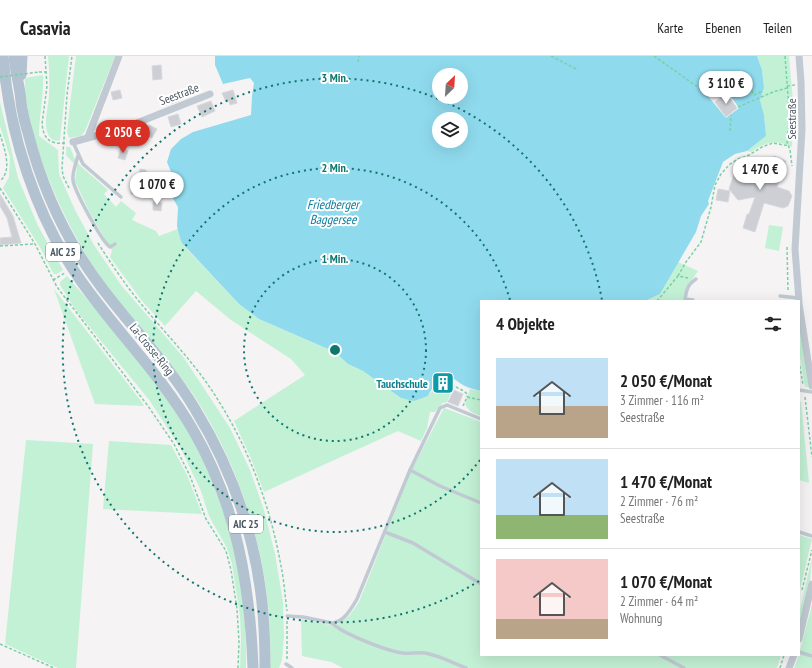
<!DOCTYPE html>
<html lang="de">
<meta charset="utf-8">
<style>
body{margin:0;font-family:"PT Sans Narrow",sans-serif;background:#f2f2f2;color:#222;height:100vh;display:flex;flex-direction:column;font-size:15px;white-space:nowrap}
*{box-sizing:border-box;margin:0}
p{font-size:13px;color:#767676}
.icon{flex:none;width:22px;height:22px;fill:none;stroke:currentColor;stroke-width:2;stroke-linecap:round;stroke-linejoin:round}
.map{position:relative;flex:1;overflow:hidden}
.panel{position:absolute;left:480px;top:244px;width:320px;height:356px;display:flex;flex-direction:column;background:#fff;border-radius:0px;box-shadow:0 4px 16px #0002}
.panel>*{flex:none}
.needle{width:26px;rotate:25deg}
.controls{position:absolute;left:432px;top:12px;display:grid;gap:8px}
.controls a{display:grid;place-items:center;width:36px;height:36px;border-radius:50%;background:#fff;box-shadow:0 4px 16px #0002;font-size:20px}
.price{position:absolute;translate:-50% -34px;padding:0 9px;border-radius:14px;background:#fff;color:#222;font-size:13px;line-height:26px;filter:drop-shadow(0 1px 2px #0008)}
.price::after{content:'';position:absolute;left:50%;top:24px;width:12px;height:9px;margin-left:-6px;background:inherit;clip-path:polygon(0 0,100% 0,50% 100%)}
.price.on{background:#d93025;color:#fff}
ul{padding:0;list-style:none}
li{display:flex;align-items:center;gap:12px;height:100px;padding:0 16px}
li+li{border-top:1px solid #e0e0e0}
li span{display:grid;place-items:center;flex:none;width:112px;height:80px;border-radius:0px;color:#555}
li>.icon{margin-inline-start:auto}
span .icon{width:48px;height:48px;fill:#fffc;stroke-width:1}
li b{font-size:17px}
h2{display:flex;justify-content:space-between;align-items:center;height:48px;padding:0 16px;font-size:17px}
header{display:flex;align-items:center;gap:24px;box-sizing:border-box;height:56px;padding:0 20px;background:#fff;border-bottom:1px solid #e0e0e0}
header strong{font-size:19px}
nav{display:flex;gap:22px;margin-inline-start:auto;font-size:14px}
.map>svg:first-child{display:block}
.green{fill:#c3f1d5}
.water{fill:#90daee;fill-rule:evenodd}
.pier{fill:#f5f3f3}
.building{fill:#cdcfd5;stroke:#d7d9de}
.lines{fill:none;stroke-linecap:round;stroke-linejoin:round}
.path{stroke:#7ad0a6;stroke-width:1.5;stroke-dasharray:3 2;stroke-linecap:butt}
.lane{stroke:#c1cad2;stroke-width:3.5}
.street{stroke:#c1cad2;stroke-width:7}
.primary{stroke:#b3c2d1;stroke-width:11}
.path-bridge{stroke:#7ad0a6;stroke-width:1.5;stroke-dasharray:3 2;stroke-linecap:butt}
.ring{fill:none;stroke:#0f766e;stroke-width:2;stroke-dasharray:2 4}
.labels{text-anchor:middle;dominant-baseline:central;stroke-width:4;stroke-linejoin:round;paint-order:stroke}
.shield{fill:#fff;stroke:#808990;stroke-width:1}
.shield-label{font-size:11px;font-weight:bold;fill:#4a5661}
.street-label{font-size:12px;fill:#4a5661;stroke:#fff}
.culture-label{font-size:12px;font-weight:bold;fill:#0d838f;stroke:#fff;text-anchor:end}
.water-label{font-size:13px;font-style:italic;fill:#0c7c9b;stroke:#fff}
.centre{fill:#0f766e;stroke:#fff;stroke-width:2}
.ring-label{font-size:12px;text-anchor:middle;font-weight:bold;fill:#0f766e;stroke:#fff;stroke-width:4;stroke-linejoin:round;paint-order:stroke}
</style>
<header>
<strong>Casavia</strong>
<nav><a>Karte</a><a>Ebenen</a><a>Teilen</a></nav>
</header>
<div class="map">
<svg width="812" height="612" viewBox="0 0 812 612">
<rect width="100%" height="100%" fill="#f5f3f3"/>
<g class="green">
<path d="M48 0H69L60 84C54 86 50 83 48 78 43 67 49 49 49 37 50 25 49 12 48 0Z"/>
<path d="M76 0H115L85 75 81 80 69 82 67 76 70 48Z"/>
<path d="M757 0H789L793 45 792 91C775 83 765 86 751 96L747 95 766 80 764 59 760 44 764 32 762 14Z"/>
<path d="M43 19C44 40 39 60 39 80L58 94 59 118 75 154 94 189 121 229 184 302 230 372 250 414 264 454 275 498 283 546 284 580 282 604 279 612H270C274 517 246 421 195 341 186 327 175 314 165 302 148 281 132 261 115 241 83 200 60 154 42 106 34 81 24 49 25 22Z"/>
<path d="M0 46 18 122 38 170 63 214 57 218H54L52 215 41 193 3 132 9 121 10 101 0 70Z"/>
<path d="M66 91H70L76 106 108 134 104 138 116 151 121 145 136 157 132 164 156 175 159 180 178 173 180 182 187 193 239 248 259 263 335 296 348 308 363 315 401 342 414 344 428 340 434 332 445 333 451 337 447 346 443 347 435 356H430L427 372 421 385 398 375 264 436 250 400 234 365 305 319 291 303 231 264 196 235 165 270 142 245 110 201 112 195 89 155 75 125 77 111 66 99Z"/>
<path d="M769 169 783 171 779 195 765 192Z"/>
<path d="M678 206 698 215 687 231 685 245H645L660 238Z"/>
<path d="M67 220C96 254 127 288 154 324 218 407 248 507 246 612H240L241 582 240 560 232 508 227 492 209 460 201 435 181 393 150 345 75 253 60 229V226Z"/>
<path d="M54 233 141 345 144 350 95 348Z"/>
<path d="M799 266 809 331H805L799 295Z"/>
<path d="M470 333 481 335V360L471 356 465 349Z"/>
<path d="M799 345 801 346 809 427 799 424Z"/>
<path d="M444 352 481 366V599H781L777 612H343L331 606 302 600 301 563 335 570 349 560 359 546 411 415Z"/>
<path d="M26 384 93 388 76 612H58L5 588Z"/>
<path d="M109 385 171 389 187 419 202 458 103 453Z"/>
<path d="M799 479 812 483 799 538Z"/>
<path d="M812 502 810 525 799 572V558Z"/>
<path d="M812 549V612H794L798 602Z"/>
</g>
<path class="water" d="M215 0H757L762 14 764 32 760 44 764 59 766 80 747 95 735 98 723 106 708 145 709 148 701 160 696 176 660 238 645 245H481V335C475 333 468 332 463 329 459 327 456 324 453 322 440 316 433 331 428 340L414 345 401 342 363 315 348 308 335 296 259 263 239 248 182 187 180 182 177 170 178 151 172 141 171 116 167 106 171 93 181 83 193 76 251 59 252 40 254 27 250 22 223 28 215 9ZM439 19H461V41H439ZM439 63H461V85H439Z"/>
<path class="pier" d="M727 35 739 52 726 62 708 40 713 36 718 42Z"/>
<g class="building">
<path d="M161 9 162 23 153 24 152 10Z"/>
<path d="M120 34 122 42 113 44 111 36Z"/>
<path d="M233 34 237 47 230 49 229 45 226 46 222 37Z"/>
<path d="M726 37 737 52 726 61 715 46Z"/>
<path d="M177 38 179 45 171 48 169 41Z"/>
<path d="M211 45 215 55 202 61 197 50Z"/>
<path d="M178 58 181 68 171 71 168 61Z"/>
<path d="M149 69 157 73 152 82 144 78Z"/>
<path d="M121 92 128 95 125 104 118 102Z"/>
<path d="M774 100 786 105 777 131 789 135 792 140 788 150 783 152 764 147 755 176 743 172 747 158H749L755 141 738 144 729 133 735 115 749 113 763 128Z"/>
<path d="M140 113 146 114 147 123 139 122Z"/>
<rect x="131" y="129" width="9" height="9"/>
<path d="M718 133 730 135 728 146 716 144Z"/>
<path d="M0 138 13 160 21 187 0 189V182L12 181 7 162 0 150Z"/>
<path d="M153 146 162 147 161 155 153 154Z"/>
<path d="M454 334 463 338 458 350 448 346Z"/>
</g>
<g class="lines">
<g class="path">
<path d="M45 0 47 30 42 68C44 84 50 88 65 87"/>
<path d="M551 0 578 14"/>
<path d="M654 0 709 39"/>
<path d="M785 0 789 53V68L787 86 790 94 792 110"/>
<path d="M358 6 359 0"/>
<path d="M39 16H46"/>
<path d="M742 30 748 27 754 39 763 35"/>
<path d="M787 30 795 29"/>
<path d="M738 51 773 36 787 32"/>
<path d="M730 75 731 59"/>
<path d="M0 78C4 92 13 114 0 125"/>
<path d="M0 132 35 188 57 231 148 350 174 388 190 420 206 463 226 495 231 514 237 553 239 586 238 612"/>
<path d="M69 132 63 120 62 112 67 39 72 0"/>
<path d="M98 187C108 203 119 219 130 234 154 265 181 292 204 323 244 379 269 443 281 510 284 524 285 540 287 555"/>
<path d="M0 190 34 188"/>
<path d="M787 191 788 235"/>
<path d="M678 220 686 206 701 186 711 151 715 129 721 118 730 108 738 103 749 99 762 91 773 87 789 90"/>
<path d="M53 224 65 217"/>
<path d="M657 245 678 220 688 222"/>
<path d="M799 305 803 329"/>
<path d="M449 324C452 332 462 332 467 338V341"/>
<path d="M805 341 812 401"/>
<path d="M463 350 467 341 481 344"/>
<path d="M802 534 812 494"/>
<path d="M0 588 54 612"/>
<path d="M287 603V565"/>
<path d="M780 612 784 599"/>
</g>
<g class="lane">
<path d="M73 86 83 108 121 141"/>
<path d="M78 100C76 107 72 117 73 124 74 134 102 186 110 191L115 188"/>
<path d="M780 240 798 242"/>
<path d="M685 243 693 244"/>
<path d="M685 245C686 235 687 229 696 223"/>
<path d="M799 334 812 336"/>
<path d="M410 414 440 430 481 447"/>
<path d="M385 476 413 487 481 528"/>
<path d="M799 476 812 480"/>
<path d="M287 560 303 561 332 567C344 566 351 553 357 543L410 414 440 352 447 349 481 363"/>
<path d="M332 567C343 578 387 595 403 597 410 598 417 596 425 597 438 599 453 607 466 612"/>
<path d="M799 596 812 600"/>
<path d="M660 599 684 612"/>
<path d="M286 608 292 612"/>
</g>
<g class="street">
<path d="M88 81 119 0"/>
<path d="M73 86 124 72 210 38"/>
<path d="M799 245 795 193 802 73 801 26 799 0"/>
<path d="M799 248 812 330"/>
<path d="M799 583 812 528"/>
<path d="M789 612 794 599"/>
</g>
<g class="primary">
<path d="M3 0C9 78 36 161 81 225 117 276 162 320 193 374 236 448 250 528 253 612"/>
<path d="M14 0C15 13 18 24 20 37 21 43 21 50 23 57 24 64 26 70 28 77 42 132 67 186 102 232 133 273 169 309 195 353 228 407 251 468 260 531 264 558 265 585 265 612"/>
<path d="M21 19 22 0"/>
</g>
<path class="path-bridge" d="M0 21 39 16"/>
</g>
<g class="ring">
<circle cx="335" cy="294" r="91"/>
<path d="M480 404A182 182 0 1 1 510 244"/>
<path d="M479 525A272 272 0 1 1 602 244"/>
</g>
<defs>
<g id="building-square" transform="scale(1.15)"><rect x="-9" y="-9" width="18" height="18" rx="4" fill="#0f9aa8" stroke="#fff"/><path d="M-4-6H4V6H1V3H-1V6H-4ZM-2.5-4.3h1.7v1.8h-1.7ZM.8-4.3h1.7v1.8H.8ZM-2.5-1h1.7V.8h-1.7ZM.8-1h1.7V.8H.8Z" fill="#fff"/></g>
</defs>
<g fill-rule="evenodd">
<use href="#building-square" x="443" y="327"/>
</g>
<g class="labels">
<g class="shield">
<rect x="46" y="187" width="34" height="18" rx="3"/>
<rect x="229" y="459" width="34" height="18" rx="3"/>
</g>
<g class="shield-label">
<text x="63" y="196">AIC 25</text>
<text x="246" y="468">AIC 25</text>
</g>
<g class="street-label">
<text transform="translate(179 38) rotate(-21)">Seestraße</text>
<text transform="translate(791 63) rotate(-90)">Seestraße</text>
<text transform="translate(152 293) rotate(51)">La-Crosse-Ring</text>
</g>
<g class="culture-label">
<text x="428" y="327">Tauchschule</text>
</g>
<g class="water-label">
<text x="333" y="148">Friedberger<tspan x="333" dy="15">Baggersee</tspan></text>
</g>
</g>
<circle cx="335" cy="294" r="6" class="centre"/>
<g class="ring-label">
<text x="335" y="26">3 Min.</text>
<text x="335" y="116">2 Min.</text>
<text x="335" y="207">1 Min.</text>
</g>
</svg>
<div class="controls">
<a><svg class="needle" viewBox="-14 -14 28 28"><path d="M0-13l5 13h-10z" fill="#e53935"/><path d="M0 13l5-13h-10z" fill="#767676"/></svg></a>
<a><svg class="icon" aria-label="layers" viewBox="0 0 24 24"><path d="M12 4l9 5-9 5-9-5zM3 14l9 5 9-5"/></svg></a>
</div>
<b class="price" style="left:726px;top:49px">3 110 €</b>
<b class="price on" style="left:123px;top:98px">2 050 €</b>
<b class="price" style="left:760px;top:135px">1 470 €</b>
<b class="price" style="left:157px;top:150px">1 070 €</b>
<section class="panel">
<h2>4 Objekte<svg class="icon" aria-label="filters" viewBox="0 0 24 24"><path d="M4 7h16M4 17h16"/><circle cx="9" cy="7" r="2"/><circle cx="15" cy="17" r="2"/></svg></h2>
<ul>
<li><span style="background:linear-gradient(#bfe0f5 60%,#b9a48a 0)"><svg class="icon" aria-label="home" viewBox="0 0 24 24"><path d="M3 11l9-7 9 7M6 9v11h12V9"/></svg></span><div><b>2 050 €/Monat</b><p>3 Zimmer · 116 m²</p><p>Seestraße</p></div></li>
<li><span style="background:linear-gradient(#bfe0f5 70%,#8fb573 0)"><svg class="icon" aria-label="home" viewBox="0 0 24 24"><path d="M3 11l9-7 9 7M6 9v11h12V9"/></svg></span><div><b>1 470 €/Monat</b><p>2 Zimmer · 76 m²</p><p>Seestraße</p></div></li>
<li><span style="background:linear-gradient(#f6c9c9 75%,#b9a48a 0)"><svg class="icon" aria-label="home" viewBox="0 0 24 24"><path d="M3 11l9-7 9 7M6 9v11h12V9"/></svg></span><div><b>1 070 €/Monat</b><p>2 Zimmer · 64 m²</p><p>Wohnung</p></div></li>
</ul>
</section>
</div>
